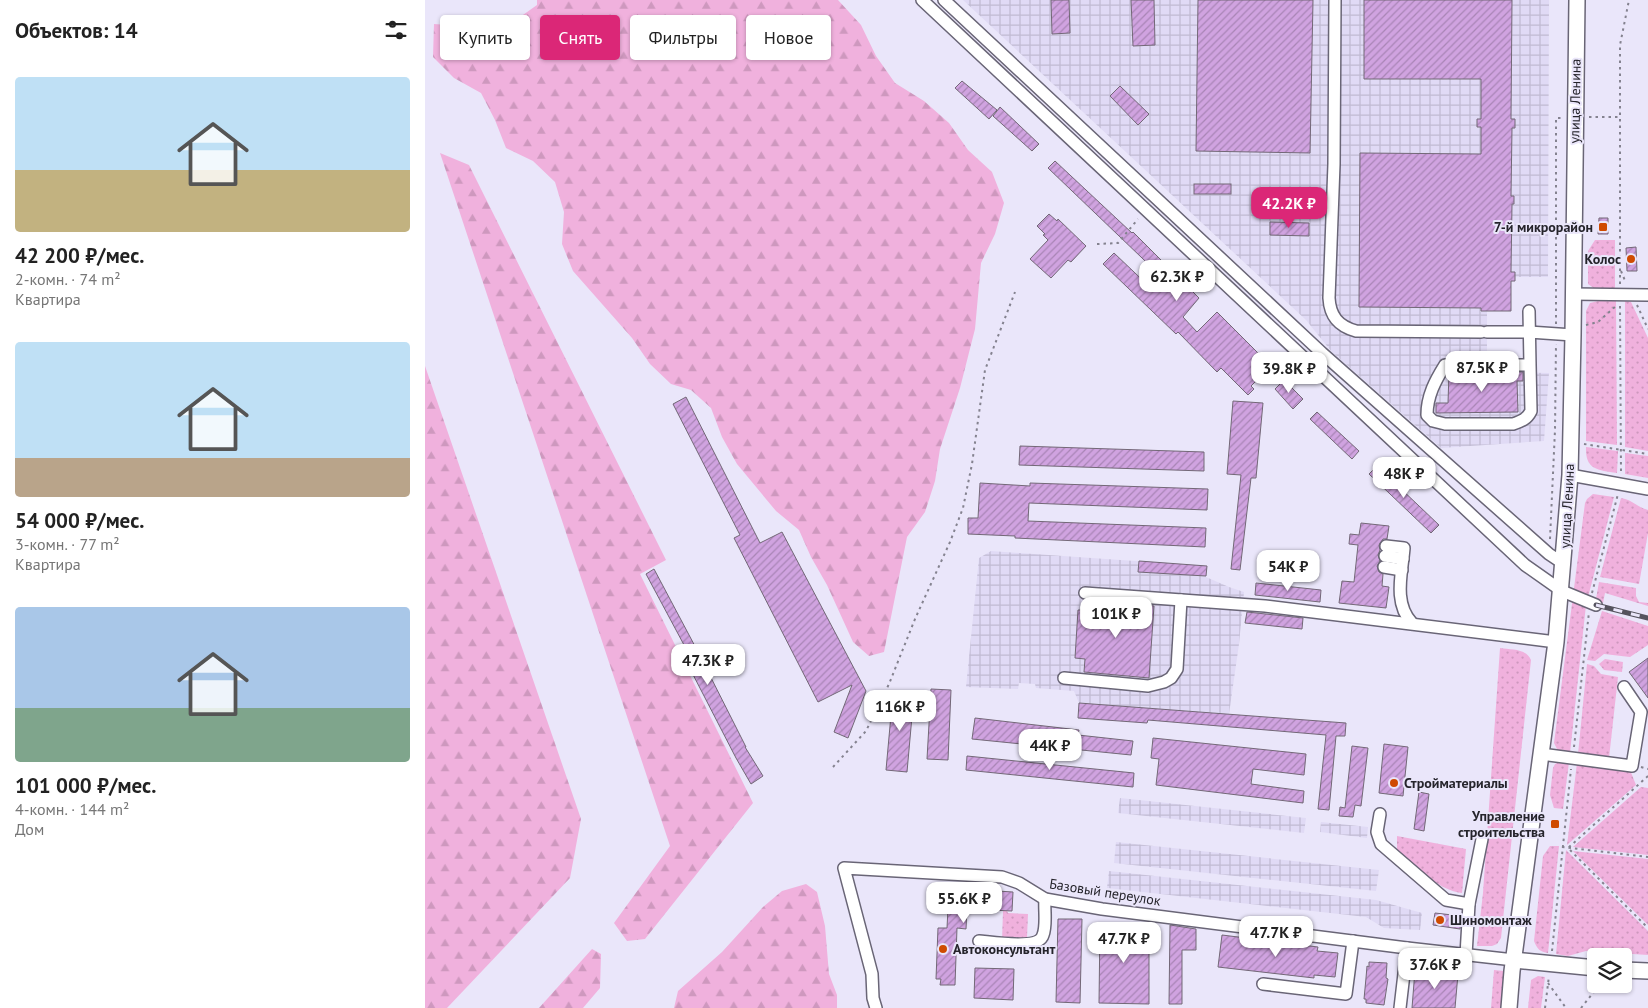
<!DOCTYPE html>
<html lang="ru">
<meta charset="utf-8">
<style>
body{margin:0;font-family:"PT Sans",sans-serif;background:#f6f6f6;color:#222;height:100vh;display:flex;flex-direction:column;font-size:19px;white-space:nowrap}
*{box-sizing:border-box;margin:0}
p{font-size:16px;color:#767676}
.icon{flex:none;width:28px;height:28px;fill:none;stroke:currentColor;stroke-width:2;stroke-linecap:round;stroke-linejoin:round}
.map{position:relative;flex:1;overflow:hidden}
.panel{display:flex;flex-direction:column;background:#fff;width:425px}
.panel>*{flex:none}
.banner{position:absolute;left:15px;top:15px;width:475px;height:45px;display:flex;gap:10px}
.tools{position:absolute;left:1162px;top:948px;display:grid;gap:10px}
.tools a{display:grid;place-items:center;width:45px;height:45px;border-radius:5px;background:#fff;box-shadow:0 1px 4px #0004;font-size:25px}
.price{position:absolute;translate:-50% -42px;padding:0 11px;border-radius:10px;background:#fff;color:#222;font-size:16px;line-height:32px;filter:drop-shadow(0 1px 2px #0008)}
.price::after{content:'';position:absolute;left:50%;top:30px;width:15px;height:11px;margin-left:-8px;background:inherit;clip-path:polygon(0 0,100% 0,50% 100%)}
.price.current{background:#db2777;color:#fff}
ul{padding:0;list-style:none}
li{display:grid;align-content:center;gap:10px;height:265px;padding:0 15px}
li span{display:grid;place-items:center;height:155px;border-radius:5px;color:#555}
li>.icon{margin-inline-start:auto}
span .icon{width:90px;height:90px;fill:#fffc;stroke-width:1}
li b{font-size:21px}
h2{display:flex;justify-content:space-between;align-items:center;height:60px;padding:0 15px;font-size:21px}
.tag{padding:0 18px;border-radius:5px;background:#fff;box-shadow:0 1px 4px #0004;font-size:18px;line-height:45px}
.tag.current{background:#db2777;color:#fff}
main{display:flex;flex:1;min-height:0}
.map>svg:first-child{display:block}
.industrial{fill:url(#industrial-grid)}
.grass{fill:url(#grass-dots)}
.forest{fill:url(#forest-firs)}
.building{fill:url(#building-hatch);stroke:#736877}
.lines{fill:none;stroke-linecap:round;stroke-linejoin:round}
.minor-casing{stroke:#696576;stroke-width:14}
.major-casing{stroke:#696576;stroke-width:18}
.path{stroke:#84828f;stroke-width:2;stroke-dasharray:2.5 4;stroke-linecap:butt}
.minor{stroke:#fff;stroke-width:11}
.major{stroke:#fff;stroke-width:15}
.rail-casing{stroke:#55535e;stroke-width:5}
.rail{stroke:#eae6fa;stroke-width:3;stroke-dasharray:9;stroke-linecap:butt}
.poi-dot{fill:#cf4b01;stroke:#eae6fa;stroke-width:2}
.labels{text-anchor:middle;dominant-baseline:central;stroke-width:4;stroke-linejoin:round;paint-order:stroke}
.street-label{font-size:14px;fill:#25242b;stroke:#eae6fa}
.poi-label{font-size:14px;font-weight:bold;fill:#25242b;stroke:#eae6fa;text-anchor:end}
</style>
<main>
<section class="panel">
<h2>Объектов: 14<svg class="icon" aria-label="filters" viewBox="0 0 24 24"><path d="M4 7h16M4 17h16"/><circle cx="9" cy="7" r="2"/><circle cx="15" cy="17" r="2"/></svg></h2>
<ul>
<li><span style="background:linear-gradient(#bfe0f5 60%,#c2b280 0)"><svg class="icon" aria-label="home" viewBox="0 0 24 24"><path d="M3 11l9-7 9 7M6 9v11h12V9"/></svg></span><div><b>42 200 ₽/мес.</b><p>2-комн. · 74 m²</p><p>Квартира</p></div></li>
<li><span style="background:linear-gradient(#bfe0f5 75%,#b9a48a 0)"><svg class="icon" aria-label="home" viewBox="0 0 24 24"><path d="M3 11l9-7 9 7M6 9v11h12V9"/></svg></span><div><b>54 000 ₽/мес.</b><p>3-комн. · 77 m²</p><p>Квартира</p></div></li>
<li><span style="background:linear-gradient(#a9c7e8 65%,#7fa58c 0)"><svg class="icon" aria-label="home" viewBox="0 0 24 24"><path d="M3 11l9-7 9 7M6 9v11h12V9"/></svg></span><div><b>101 000 ₽/мес.</b><p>4-комн. · 144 m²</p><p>Дом</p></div></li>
</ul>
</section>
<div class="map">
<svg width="1223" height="1008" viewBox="0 0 1223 1008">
<defs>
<pattern id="industrial-grid" width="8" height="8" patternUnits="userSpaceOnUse" patternTransform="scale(1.25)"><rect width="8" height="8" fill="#e0daf5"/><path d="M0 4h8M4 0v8" fill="none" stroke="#c0bbd2"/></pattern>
<pattern id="grass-dots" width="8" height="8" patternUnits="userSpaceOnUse" patternTransform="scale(1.25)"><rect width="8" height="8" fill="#f0b1dd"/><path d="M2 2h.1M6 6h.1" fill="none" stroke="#ce98be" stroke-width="1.8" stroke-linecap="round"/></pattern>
<pattern id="forest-firs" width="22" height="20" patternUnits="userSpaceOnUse" patternTransform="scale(1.25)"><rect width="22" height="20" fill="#f0b1dd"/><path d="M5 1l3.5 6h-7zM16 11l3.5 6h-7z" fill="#ce98be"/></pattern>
<pattern id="building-hatch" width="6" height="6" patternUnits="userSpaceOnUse" patternTransform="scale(1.25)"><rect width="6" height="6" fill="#d0a3e0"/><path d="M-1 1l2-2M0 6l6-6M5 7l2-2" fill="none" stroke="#a985b6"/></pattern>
</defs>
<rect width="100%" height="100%" fill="#eae6fa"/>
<g class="industrial">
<path d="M538 0H1124L1123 277H1090V281L1086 282V311H1062V372L1124 373 1119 441 1016 448 906 351 881 320Z"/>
<path d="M566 551 782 566 781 577 804 587 819 592 814 644 804 714 654 703 649 691 611 688 610 684 594 683 593 689 541 687 554 558Z"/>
<path d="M695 798 881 818 879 833 693 813Z"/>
<path d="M896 822 943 827 942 838 895 832Z"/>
<path d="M691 842 954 870 951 891 689 863Z"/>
<path d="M684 871 951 900 997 913 995 930 959 928 941 917 682 888Z"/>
</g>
<g class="grass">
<path d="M1170 240H1190V289H1170L1163 284V251Z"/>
<path d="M1173 301H1191L1192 445 1161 441V311L1165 303Z"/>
<path d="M1200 301 1206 302 1223 338V451L1200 447Z"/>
<path d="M1161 447 1193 451 1192 473C1173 470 1160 470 1161 447Z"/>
<path d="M1200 453 1223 456V478L1200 474Z"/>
<path d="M1168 494 1189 497 1161 605 1145 753 1133 751 1129 743 1160 503 1162 499Z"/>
<path d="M1196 498C1208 500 1212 507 1223 510V533L1214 584 1175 577Z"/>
<path d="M1174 582 1211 588V596L1214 602 1223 603V606L1180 593 1178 603 1171 599Z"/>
<path d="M1177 611 1223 626V645L1205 657 1179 654 1170 661 1162 660Z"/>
<path d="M1075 648C1086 650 1101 648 1106 660L1076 938 1072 944 1067 946H1052L1058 893Z"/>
<path d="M1180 659 1198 662 1197 672 1179 670 1174 664Z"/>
<path d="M1162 664 1169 666 1176 674 1193 677 1184 758 1153 754Z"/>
<path d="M1136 761 1144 762 1138 809 1129 808 1125 795 1128 768 1130 764Z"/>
<path d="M1152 763 1205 770 1211 785 1142 845Z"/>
<path d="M1216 787 1223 788V855L1148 847Z"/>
<path d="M972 836 1041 849 1037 893C1012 890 991 866 972 850Z"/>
<path d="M1125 846H1134L1123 953C1115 952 1112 949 1109 941L1118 856Z"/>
<path d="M1141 850 1223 931V955L1161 951 1143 956 1131 954Z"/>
<path d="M1148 851 1223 859V925Z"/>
<path d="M578 911H582L583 913 603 914 602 937 600 941H577Z"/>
<path d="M1069 970 1079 971 1082 974 1078 1008H1066Z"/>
<path d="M1113 976 1120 977 1116 1008H1103L1106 980Z"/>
</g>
<g class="forest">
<path d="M112 0H413L436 25 451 56 470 83 499 101 524 123 543 150 567 172 579 203 570 234 556 263 550 329 535 388 515 449 510 481 500 512 482 537 459 652 444 656 428 642 402 585 386 557 374 530 351 511 312 464 297 437 286 408 266 390 246 384 225 364 207 338 148 271 137 244 139 212 130 182 108 161 81 148 70 120 56 93 29 78 8 57 9 24 78 29 112 5Z"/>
<path d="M15 153 44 165 241 560 215 574 328 803 220 939 202 941 189 923 245 846Z"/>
<path d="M0 366 156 819 145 878 22 1008H0Z"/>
<path d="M381 884 392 892 400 926 404 974 412 995V1008H249L253 991 297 952 338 907 357 891Z"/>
<path d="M167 949 176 954 175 988 158 1008H114Z"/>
</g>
<g class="building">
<path d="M626 0H644L645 33 627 34Z"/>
<path d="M706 0H729L730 45 708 46Z"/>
<path d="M773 0H888L885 153 771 151Z"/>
<path d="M939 0H1087L1086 119H1090V128H1087L1086 196H1089V204H1087L1086 272H1090V281H1086V311H1056V308L934 307 935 153 1056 154V127H1052V119H1056V79H939Z"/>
<path d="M537 81 572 110 564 119 530 88Z"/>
<path d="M695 86 724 114 713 125 685 96Z"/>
<path d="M575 107 614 144 607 151 568 116Z"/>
<path d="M630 161 707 233 708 232 774 298 758 317 772 332 792 312 846 366 826 386 829 389 823 395 796 368 792 372 753 332 751 334 678 264 689 253 729 291 740 280 623 168Z"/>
<rect x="769" y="184" width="37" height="10"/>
<path d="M624 214 632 221 633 219 661 246 646 262 643 260 626 278 605 259 623 240 618 235 620 234 612 226Z"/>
<path d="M1174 218H1183V234H1173Z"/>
<path d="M845 222 884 223V236L845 235Z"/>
<path d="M1211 247 1212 271H1202L1201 248Z"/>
<path d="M1024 372H1098V381H1092L1093 412 1011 413V403H1023Z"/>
<path d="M859 380 878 399 868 409 850 389Z"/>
<path d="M261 397 335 543 357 532 441 691 423 738 409 732 427 685 393 702 309 538 315 535 248 404Z"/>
<path d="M808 401 838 403 831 478H826L815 570 806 569 816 475 802 474Z"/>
<path d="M892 412 934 451 927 459 885 419Z"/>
<path d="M595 446 779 452V471L594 465Z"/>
<path d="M952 466 1014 525 1006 533 944 474Z"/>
<path d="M555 483 605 486V483L783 489 782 510 604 503 603 521 781 528 780 547 590 538V536L543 534V518H553Z"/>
<path d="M936 523 964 526 962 539H958L954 545 955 550 953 555 955 561 952 566 954 572 958 574 957 586 964 587 961 608 914 603 917 581 929 582 933 545 924 544 925 534 934 535Z"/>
<path d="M714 561 782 566 781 576 713 572Z"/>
<path d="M229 569 272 650 321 747H320L338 776 326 784 311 758 261 661 266 658 221 574Z"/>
<path d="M831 583 896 590 895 602 830 595Z"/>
<path d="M665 601 729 606 724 678 659 672 660 659 650 658 653 610H664Z"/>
<path d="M822 612 878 618 877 629 820 623Z"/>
<path d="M1223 658V698L1204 672Z"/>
<path d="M506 689 526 690 523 760 502 759Z"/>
<path d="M468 693 489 694 482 772 461 770Z"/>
<path d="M654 703 921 723 920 736H911L904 810 893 809 901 735 723 720 722 723 653 718Z"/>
<path d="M550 718 654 730 653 735 708 741 706 755 547 739Z"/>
<path d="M728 738 881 754 879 775 828 769 826 784 879 791 878 803 731 785 734 759 726 758Z"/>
<path d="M959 744 983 747 978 796 954 793Z"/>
<path d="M927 746 943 748 936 806 930 805 928 817 914 816 915 807 920 808Z"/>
<path d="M542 756 709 773 708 787 541 770Z"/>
<path d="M994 792 1004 794 999 831 989 829Z"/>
<path d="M524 888 588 892 587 911 542 909 541 929 532 928 530 985H515L516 979H511L513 928H522Z"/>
<path d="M1010 913 1036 916 1035 929 1008 925Z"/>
<path d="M633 919H657L655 1003 631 1002Z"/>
<path d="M675 924 724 926V1004L674 1003Z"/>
<path d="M745 925 771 929V950H757V1004H744Z"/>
<path d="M797 935 893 947 892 951 913 953 910 977 889 975V978L793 967Z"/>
<path d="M944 962 962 963 961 978 963 979 959 1005 941 1003V999H939L941 978 942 966 944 967Z"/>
<path d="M550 968 589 969 588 1000 549 998Z"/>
<path d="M990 970 1033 974 1030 1008H987Z"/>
</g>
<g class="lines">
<g class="minor-casing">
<g id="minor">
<path d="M497 0 1100 565 1137 591 1171 605"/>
<path d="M519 0 897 353 1124 554 1139 564"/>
<path d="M910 0 909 164 904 298C905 316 913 326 931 331L1056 332"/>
<path d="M1148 294 1223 295"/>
<path d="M1104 311 1105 365H1020C1010 381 1002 396 1002 415L1008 421 1020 424H1088C1097 421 1102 419 1106 411L1105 365"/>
<path d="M1062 332H1104L1148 335"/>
<path d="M1145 475 1223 489"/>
<path d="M961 546 979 548C977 573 968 603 987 623"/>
<path d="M960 556 978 559"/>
<path d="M959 567 977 570"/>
<path d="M660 593 840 606 1131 642"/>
<path d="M639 678 723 686 739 682 746 678 752 669 756 600"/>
<path d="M1116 754 1207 766 1216 712 1199 687"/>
<path d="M955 814 952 832 956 844 1021 900 1044 904"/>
<path d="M554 941C567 942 614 950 618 935 622 925 619 910 620 899"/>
<path d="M1041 955 1044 904 1057 839"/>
<path d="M838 984 921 994 928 941"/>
<path d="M451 1008 448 998 447 974 419 868 577 877 594 883 620 899 677 909 982 948 1089 960"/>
<path d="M975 1008 982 948"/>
</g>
</g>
<g class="major-casing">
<g id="major">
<path d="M1089 960 1171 968"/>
<path d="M1199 970 1223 971"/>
<path d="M1084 1008 1087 971 1131 642 1145 475 1148 335 1152 0"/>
</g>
</g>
<g class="path">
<path d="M1164 117H1195"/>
<path d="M672 244 693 243 713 219"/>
<path d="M1196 271 1201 283"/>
<path d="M1195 284V45L1204 0"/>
<path d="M1212 305 1223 329"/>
<path d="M1195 306 1196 474"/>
<path d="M1131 324V118H1137"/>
<path d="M1161 325 1173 322 1192 305"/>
<path d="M1159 444 1223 454"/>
<path d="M1125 539 1130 430 1131 344"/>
<path d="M1167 593 1193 494"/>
<path d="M1149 747 1164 612"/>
<path d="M408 767 441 731 464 684 490 619 525 542 538 508 547 464 560 370 590 292"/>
<path d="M1216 767 1223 769"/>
<path d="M1223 776 1143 848 1223 928"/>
<path d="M1137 847 1223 857"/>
<path d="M1127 951 1146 769"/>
<path d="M1123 983 1141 1008"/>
<path d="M1120 1008 1124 976"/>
<path d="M1156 1008 1172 988 1173 984"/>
</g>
<use href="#minor" class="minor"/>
<use href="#major" class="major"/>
<g class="rail-casing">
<path id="rail" d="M1171 605 1223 618"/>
</g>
<use href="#rail" class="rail"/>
</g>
<g class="poi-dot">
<rect x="1173" y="222" width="10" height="10" rx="2.5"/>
<circle cx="1206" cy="259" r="5"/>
<circle cx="969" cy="783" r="5"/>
<rect x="1125" y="819" width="10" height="10" rx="2.5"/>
<circle cx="1015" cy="920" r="5"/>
<circle cx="518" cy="949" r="5"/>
</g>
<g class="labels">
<g class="street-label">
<text transform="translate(1150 101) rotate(-89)">улица Ленина</text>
<text transform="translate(1142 506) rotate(-87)">улица Ленина</text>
<text transform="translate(680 892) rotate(9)">Базовый переулок</text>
</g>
<g class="poi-label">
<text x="1168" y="227">7-й микрорайон</text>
<text x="1196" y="259">Колос</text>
<text x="979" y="783" text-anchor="start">Стройматериалы</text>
<text x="1120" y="816">Управление<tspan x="1120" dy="16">строительства</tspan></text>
<text x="1025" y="920" text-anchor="start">Шиномонтаж</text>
<text x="528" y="949" text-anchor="start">Автоконсультант</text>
</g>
</g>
</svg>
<div class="tools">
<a><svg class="icon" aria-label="layers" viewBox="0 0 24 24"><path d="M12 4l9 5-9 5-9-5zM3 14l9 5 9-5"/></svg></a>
</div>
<b class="price current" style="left:864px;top:229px">42.2K ₽</b>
<b class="price" style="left:752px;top:302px">62.3K ₽</b>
<b class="price" style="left:1057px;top:393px">87.5K ₽</b>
<b class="price" style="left:864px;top:394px">39.8K ₽</b>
<b class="price" style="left:979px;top:499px">48K ₽</b>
<b class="price" style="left:863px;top:592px">54K ₽</b>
<b class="price" style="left:691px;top:639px">101K ₽</b>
<b class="price" style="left:283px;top:686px">47.3K ₽</b>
<b class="price" style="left:475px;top:732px">116K ₽</b>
<b class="price" style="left:625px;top:771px">44K ₽</b>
<b class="price" style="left:539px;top:924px">55.6K ₽</b>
<b class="price" style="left:851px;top:958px">47.7K ₽</b>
<b class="price" style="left:699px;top:964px">47.7K ₽</b>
<b class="price" style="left:1010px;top:990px">37.6K ₽</b>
<div class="banner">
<a class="tag">Купить</a>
<a class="tag current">Снять</a>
<a class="tag">Фильтры</a>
<a class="tag">Новое</a>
</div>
</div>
</main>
